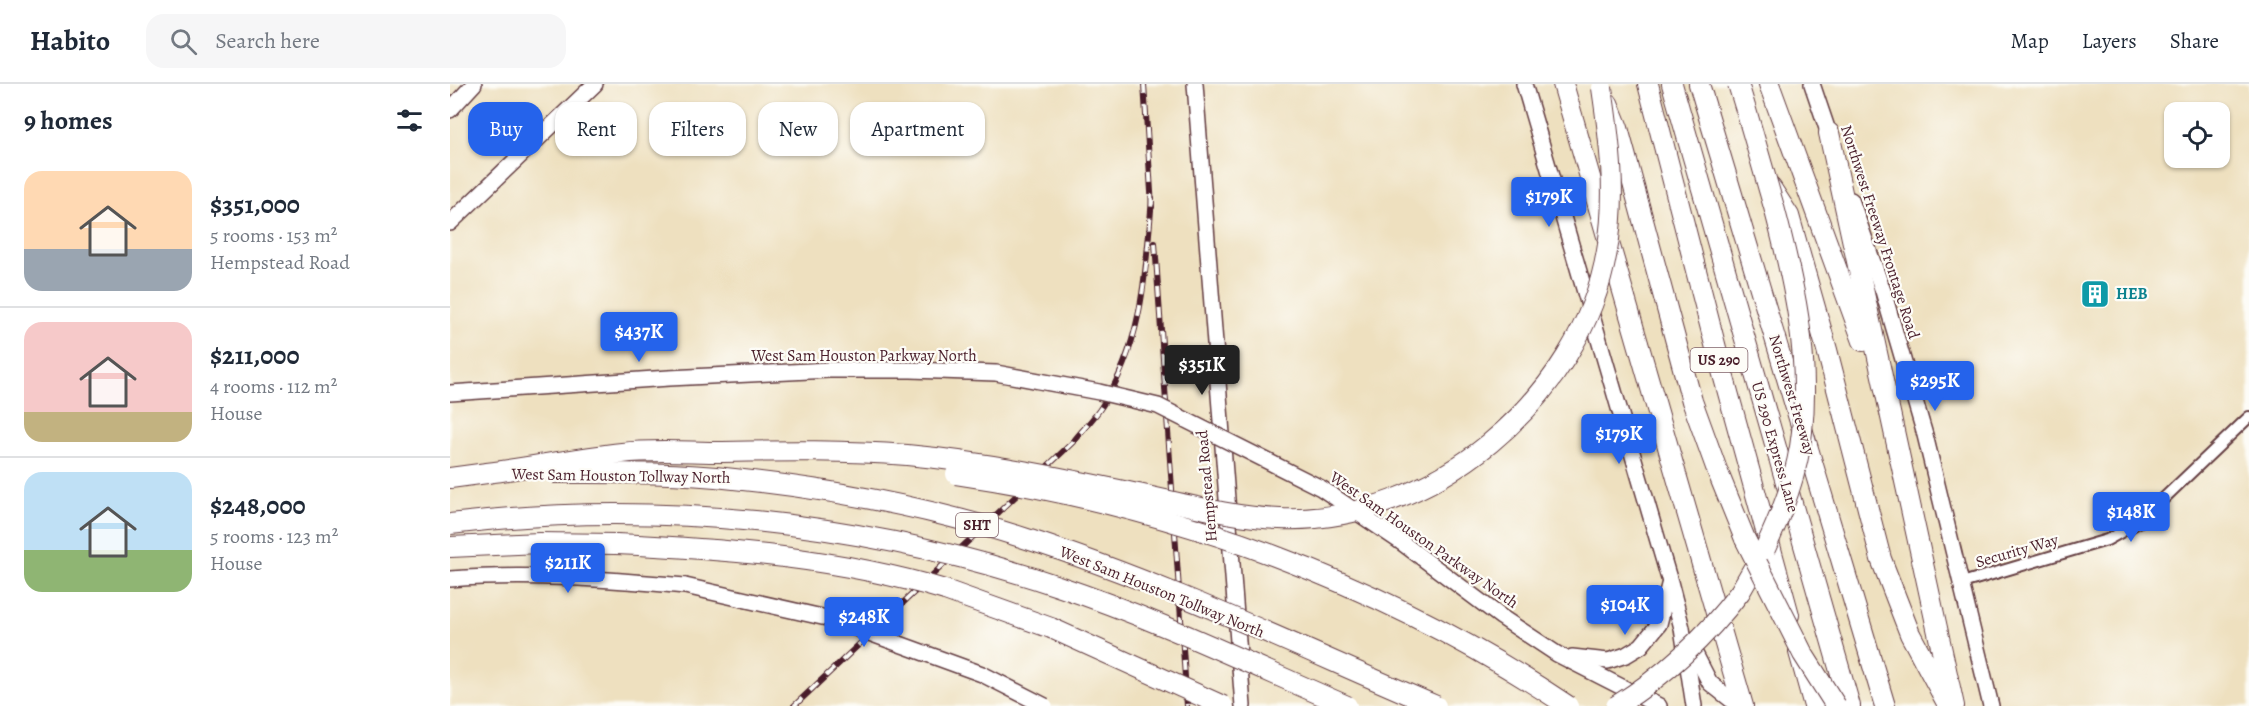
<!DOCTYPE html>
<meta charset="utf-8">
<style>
body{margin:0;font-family:Alegreya,serif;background:#f6f6f7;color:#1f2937;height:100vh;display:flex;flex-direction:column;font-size:22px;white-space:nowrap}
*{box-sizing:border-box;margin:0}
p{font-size:20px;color:#747a83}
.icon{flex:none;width:33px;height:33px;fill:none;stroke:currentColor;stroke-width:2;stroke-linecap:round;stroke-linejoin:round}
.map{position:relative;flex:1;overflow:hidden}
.side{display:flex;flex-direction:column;background:#fff;width:450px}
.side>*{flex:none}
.hud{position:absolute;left:18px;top:18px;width:570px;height:54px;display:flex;gap:12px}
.buttons{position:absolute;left:1714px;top:18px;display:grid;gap:12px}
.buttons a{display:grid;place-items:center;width:66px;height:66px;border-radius:12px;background:#fff;box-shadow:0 2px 4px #0004;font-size:30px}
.price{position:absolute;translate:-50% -51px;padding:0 14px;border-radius:6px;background:#2563eb;color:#fff;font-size:20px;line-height:39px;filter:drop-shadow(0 2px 3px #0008)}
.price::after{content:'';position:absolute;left:50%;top:36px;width:18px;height:14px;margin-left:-9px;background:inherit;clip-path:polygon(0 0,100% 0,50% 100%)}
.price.active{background:#222;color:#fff}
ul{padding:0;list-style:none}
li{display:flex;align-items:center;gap:18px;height:150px;padding:0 24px}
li+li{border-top:2px solid #e0e1e3}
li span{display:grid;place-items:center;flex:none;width:168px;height:120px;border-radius:18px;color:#555}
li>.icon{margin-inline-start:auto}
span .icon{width:72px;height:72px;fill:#fffc;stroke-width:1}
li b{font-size:26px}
h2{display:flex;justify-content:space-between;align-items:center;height:72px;padding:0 24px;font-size:26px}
.chip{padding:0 21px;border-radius:18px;background:#fff;box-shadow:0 2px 4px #0004;font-size:21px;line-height:54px}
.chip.active{background:#2563eb;color:#fff}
header{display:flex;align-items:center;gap:36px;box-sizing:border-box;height:84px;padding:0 30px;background:#fff;border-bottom:2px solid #e0e1e3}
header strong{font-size:28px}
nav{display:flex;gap:33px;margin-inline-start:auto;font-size:21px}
.search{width:420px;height:54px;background:#f6f6f7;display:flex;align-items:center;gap:15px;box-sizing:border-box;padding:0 21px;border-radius:18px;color:#747a83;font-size:22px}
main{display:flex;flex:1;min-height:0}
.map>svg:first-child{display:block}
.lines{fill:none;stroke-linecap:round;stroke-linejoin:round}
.street-casing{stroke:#633c41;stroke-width:14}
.secondary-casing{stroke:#633c41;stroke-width:18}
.highway-casing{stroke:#633c41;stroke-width:22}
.street{stroke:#fff;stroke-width:10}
.secondary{stroke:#fff;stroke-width:15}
.highway{stroke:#fff;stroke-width:20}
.rail-casing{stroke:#4a1f2b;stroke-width:6}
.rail{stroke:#fdfcf7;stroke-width:4;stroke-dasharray:11;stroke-linecap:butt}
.secondary-bridge-casing{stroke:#633c41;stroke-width:18;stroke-linecap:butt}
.highway-bridge-casing{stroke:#633c41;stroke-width:22;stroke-linecap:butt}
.secondary-bridge{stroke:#fff;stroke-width:15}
.highway-bridge{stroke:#fff;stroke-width:20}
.labels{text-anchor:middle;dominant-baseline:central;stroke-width:4.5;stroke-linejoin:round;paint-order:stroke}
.shield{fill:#fdfcf7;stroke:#806168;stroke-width:1.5}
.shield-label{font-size:15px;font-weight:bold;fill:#4a1f2b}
.street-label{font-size:16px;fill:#4a1f2b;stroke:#fdfcf7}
.culture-label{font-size:16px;font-weight:bold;fill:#0d838f;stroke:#fdfcf7;text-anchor:start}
</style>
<header>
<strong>Habito</strong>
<div class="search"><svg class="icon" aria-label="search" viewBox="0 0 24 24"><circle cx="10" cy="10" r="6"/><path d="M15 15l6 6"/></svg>Search here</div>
<nav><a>Map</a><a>Layers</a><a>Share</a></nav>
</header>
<main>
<section class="side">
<h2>9 homes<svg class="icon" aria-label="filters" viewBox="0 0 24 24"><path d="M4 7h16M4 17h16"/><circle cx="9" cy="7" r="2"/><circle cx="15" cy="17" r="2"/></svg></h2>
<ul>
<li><span style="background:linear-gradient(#ffd9b3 65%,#9aa5b1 0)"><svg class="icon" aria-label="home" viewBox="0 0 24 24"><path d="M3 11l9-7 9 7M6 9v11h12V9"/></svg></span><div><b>$351,000</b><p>5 rooms · 153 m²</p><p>Hempstead Road</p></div></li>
<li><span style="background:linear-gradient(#f6c9c9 75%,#c2b280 0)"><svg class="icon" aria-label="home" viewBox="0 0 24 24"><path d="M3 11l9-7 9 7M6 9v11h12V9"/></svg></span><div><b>$211,000</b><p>4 rooms · 112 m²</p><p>House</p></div></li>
<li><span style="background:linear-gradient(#bfe0f5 65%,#8fb573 0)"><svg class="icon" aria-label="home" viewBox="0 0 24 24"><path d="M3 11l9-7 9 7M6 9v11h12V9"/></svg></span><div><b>$248,000</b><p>5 rooms · 123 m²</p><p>House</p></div></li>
</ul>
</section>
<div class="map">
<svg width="1799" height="622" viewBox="0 0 1799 622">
<rect width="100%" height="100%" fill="#fdfcf7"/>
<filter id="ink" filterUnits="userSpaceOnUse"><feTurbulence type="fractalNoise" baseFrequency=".0167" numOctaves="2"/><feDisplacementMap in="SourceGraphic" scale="12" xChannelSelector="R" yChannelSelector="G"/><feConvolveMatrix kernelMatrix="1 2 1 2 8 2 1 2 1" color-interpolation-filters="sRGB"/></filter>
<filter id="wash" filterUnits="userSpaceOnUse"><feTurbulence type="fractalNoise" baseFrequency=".008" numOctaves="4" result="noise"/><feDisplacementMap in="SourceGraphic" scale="24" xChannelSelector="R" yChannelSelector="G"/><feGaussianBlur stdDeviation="1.35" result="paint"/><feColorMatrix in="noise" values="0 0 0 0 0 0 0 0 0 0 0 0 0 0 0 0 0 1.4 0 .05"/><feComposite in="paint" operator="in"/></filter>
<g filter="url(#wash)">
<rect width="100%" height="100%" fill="#eee0bf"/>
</g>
<g filter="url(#ink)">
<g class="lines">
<g class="street-casing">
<path id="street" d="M1512 499 1657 456 1689 438 1799 333"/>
</g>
<g class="secondary-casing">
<g id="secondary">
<path d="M745 0 793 622"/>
<path d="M1074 0 1220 498 1232 544 1244 622"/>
<path d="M1362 0 1382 59"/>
<path d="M0 26 24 0"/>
<path d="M1401 116 1433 207 1475 351 1541 622"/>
<path d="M0 139 145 0"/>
<path d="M0 309 219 294 379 286"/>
<path d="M951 458 1051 533 1107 570 1209 622"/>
<path d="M0 495C79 489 156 495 235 502"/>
<path d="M1240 560 1260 599 1289 622"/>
<path d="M1122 573 1158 577 1176 571 1191 562 1209 540 1219 501"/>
</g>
</g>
<g class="highway-casing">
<g id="highway">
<path d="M1113 0 1293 622"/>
<path d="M1198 0 1268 272 1339 531"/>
<path d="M1222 0 1400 622"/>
<path d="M1249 0 1435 622"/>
<path d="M1319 0 1413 257"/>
<path d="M1158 19 1168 44 1242 317 1267 386 1295 455"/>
<path d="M1379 49 1504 622"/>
<path d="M1321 104 1339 132 1377 266 1431 475 1460 550 1497 619"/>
<path d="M0 394 37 389"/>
<path d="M0 463 89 459 166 460"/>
<path d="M495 506 601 544"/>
<path d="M1290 508 1314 466"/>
<path d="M1349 568 1364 622"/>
</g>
</g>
<use href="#street" class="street"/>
<use href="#secondary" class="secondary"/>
<use href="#highway" class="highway"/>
<g class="rail-casing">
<g id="rail">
<path d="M694 0 702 123"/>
<path d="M705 159 737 622"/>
<path d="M344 622 623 358C632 346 644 335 652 322 693 261 696 185 702 114"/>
</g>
</g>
<use href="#rail" class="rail"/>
<g class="secondary-bridge-casing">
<g id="secondary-bridge">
<path d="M379 286H461L546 289 649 308 708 322 871 404 951 458"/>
<path d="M235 502 381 535 532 590 595 622"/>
</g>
</g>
<g class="highway-bridge-casing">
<g id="highway-bridge">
<path d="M1288 0C1301 41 1312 82 1324 123 1344 199 1360 269 1352 348 1348 389 1332 428 1315 465"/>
<path d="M37 389C82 383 127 374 172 369 204 365 239 368 272 368 334 367 395 366 457 371 533 378 608 393 683 409 731 419 780 433 830 435 980 441 1132 315 1157 167 1167 113 1160 58 1152 4"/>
<path d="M103 389C163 389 224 388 284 395 381 405 481 424 574 454 715 499 850 564 986 622"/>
<path d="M506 390C724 422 934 499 1118 622"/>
<path d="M0 440C203 415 415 437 608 502 707 535 802 581 897 622"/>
<path d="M1295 455 1353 570 1386 622"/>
<path d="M166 460C277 465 389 474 495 506"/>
<path d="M601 544 773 622"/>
<path d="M1166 622C1216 591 1255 554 1290 508"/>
</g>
</g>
<use href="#secondary-bridge" class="secondary-bridge"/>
<use href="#highway-bridge" class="highway-bridge"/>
</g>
</g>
<defs>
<g id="building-square" transform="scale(1.5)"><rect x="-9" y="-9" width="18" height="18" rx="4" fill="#0f9aa8" stroke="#fdfcf7"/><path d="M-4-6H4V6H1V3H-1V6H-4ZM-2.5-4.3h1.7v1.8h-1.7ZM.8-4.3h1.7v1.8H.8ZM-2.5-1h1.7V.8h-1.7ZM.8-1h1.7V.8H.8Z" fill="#fff"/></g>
</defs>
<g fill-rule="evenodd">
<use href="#building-square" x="1645" y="210"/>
</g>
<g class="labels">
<g class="shield">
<rect x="1240.5" y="264" width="57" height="24" rx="4.5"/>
<rect x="506" y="429" width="42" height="24" rx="4.5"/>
</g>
<g class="shield-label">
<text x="1269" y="276">US 290</text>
<text x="527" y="441">SHT</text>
</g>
<g class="street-label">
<text transform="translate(1430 148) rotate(72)">Northwest Freeway Frontage Road</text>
<text x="414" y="272">West Sam Houston Parkway North</text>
<text transform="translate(1342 311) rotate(73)">Northwest Freeway</text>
<text transform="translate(1325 363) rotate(74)">US 290 Express Lane</text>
<text transform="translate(171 392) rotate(1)">West Sam Houston Tollway North</text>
<text transform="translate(757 402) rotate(-95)">Hempstead Road</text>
<text transform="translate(974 456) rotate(35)">West Sam Houston Parkway North</text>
<text transform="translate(1567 467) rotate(-16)">Security Way</text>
<text transform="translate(712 508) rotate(22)">West Sam Houston Tollway North</text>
</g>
<g class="culture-label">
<text x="1666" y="210">HEB</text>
</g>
</g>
</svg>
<div class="buttons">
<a><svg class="icon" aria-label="locate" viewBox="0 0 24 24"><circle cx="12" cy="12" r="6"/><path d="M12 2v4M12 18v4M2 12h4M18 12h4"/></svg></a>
</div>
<b class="price" style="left:1099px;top:144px">$179K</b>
<b class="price" style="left:189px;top:279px">$437K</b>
<b class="price active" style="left:752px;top:312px">$351K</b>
<b class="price" style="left:1485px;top:328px">$295K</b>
<b class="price" style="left:1169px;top:381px">$179K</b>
<b class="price" style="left:1681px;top:459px">$148K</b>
<b class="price" style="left:118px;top:510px">$211K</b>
<b class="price" style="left:1175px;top:552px">$104K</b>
<b class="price" style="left:414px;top:564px">$248K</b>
<div class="hud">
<a class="chip active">Buy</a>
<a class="chip">Rent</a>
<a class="chip">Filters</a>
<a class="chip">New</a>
<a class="chip">Apartment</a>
</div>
</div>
</main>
